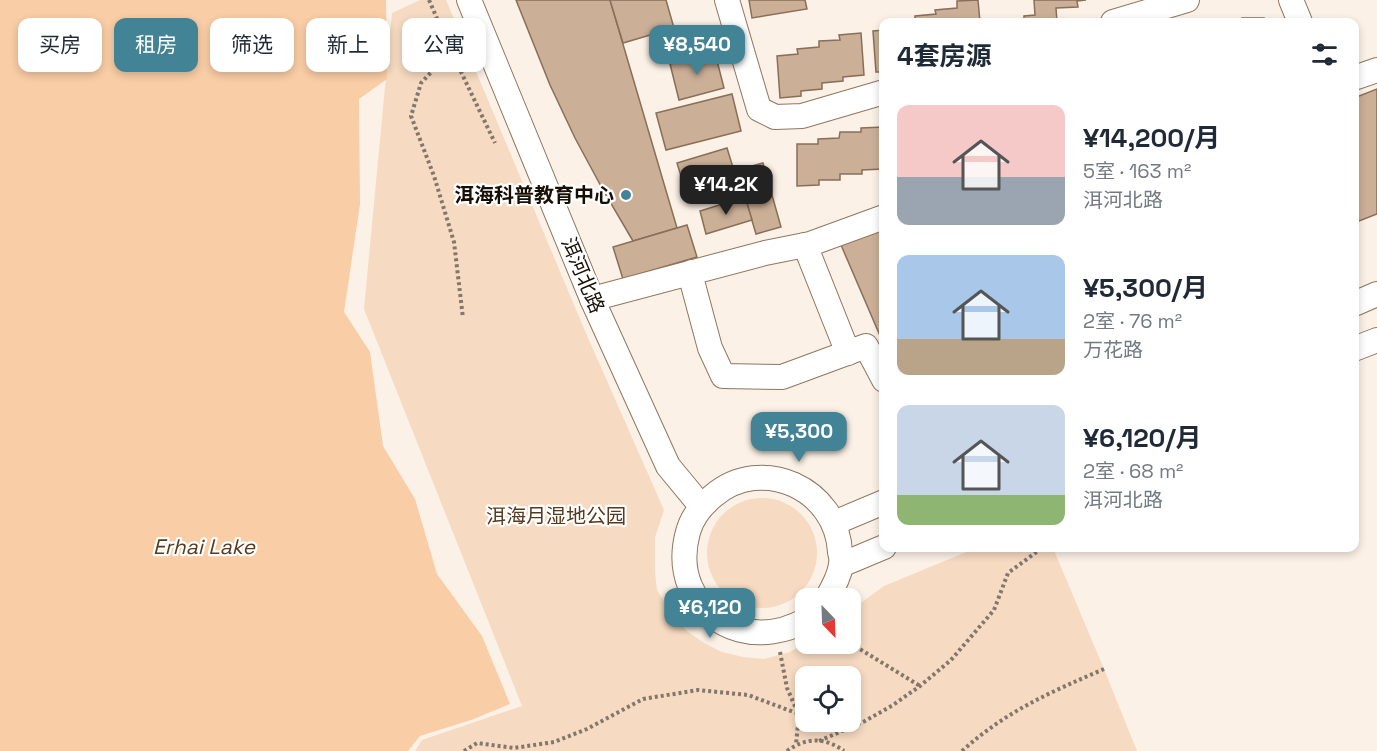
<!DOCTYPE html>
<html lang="zh">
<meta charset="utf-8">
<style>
body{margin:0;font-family:"Space Grotesk","Noto Sans SC",sans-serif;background:#f6f6f7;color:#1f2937;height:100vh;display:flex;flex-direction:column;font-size:22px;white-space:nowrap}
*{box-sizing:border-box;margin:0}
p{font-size:20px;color:#747a83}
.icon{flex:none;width:33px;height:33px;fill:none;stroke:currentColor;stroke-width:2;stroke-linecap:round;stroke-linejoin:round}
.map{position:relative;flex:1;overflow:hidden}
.details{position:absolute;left:879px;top:18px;width:480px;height:534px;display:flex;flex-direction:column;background:#fff;border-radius:12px;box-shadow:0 3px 9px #0003}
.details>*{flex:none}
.hud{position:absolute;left:18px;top:18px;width:570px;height:54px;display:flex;gap:12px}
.needle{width:39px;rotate:157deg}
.fabs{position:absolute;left:795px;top:588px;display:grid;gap:12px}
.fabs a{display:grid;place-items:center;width:66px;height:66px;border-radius:12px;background:#fff;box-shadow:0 3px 9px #0003;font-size:30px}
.price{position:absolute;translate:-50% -51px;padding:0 14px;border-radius:12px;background:#428495;color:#fff;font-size:20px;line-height:39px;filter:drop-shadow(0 2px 3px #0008)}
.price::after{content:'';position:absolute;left:50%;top:36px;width:18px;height:14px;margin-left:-9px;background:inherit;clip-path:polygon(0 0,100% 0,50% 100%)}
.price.active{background:#222;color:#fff}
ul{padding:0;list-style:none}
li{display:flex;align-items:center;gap:18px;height:150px;padding:0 18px}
li span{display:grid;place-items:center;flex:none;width:168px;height:120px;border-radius:12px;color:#555}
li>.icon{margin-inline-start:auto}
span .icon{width:72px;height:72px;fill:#fffc;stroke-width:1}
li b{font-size:26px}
h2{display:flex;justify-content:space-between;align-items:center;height:72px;padding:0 18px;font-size:26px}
.pill{padding:0 21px;border-radius:12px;background:#fff;box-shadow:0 3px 9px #0003;font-size:21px;line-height:54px}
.pill.active{background:#428495;color:#fff}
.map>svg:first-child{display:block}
.green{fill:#f6dac1;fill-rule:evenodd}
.water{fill:#f9cda5}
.building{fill:#cbaf96;stroke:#896f58;stroke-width:1.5}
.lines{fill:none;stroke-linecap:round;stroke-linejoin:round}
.minor-casing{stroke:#90765e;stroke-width:26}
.path{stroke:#81776d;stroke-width:4;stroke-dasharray:3 3;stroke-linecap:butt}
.minor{stroke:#fff;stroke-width:24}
.poi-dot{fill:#428495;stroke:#fff;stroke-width:2}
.labels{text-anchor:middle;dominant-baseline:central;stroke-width:4.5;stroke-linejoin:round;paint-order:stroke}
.poi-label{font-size:20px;font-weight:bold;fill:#170e05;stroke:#fff;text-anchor:end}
.street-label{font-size:20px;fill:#170e05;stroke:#fff}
.park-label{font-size:20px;fill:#57391c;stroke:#fff}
.water-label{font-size:21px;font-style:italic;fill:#583a1d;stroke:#fff}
</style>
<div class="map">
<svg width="1377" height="751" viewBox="0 0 1377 751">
<rect width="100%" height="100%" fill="#fcf1e6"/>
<g class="green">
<path d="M420 0H446L585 331 664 510 655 537V573L657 590 670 611 687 631 704 643 722 652 743 657 764 659 790 652 805 643 850 644 851 610 884 586 976 548H1053L1104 669 1137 751H415L422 740 522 706 364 309 392 13ZM806 676H850V722H806Z"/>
<circle cx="762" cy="553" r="55"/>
</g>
<path class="water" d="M0 0H386L387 79 359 99 360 204 344 312 370 352 383 446 415 499 437 574 482 636 510 704 471 720 420 736 408 751H0Z"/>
<g class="building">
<path d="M516 0H610L677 228 633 241 603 190 575 138 550 85Z"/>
<path d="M610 0H666L674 28 623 43Z"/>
<path d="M749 0H805L807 9 752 18Z"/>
<path d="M978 0 980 22H906H915V16L936 14 935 10 957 8V1Z"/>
<path d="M1034 0H1086L1077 1 1078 7 1056 8 1057 22H1024V16L1035 15Z"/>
<rect x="1242" y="18" width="22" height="4"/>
<path d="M884 30V72H876L873 31Z"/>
<path d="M861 33 864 75 843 77V81L822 83V89L801 91V96L780 98 777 56 798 54 797 49 819 47V41L840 40 839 35Z"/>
<path d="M715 53 724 88 679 100 670 64Z"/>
<path d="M1377 89V214L1354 223V98Z"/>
<path d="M732 94 741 131 666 150 656 113Z"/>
<path d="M883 127V169L862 170V174H840V180H819V185L797 186V144H818V139L839 138 840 132H861V128Z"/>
<path d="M727 148 739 187 689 202 677 163Z"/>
<path d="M763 163 781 227 756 234 737 170Z"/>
<path d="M745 197 752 220 706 234 700 211Z"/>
<path d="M687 225 697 257 623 279 613 247Z"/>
<path d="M884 227V345L841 245Z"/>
</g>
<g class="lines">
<g class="minor-casing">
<g id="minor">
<path d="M469 0 592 299 668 466 701 506"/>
<path d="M727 0 759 109 775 117 802 116 884 92"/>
<path d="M1291 0 1300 22"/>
<path d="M1113 22 1187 0"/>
<path d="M1354 78 1377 70"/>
<path d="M805 245 848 353"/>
<path d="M692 272V281L710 348 723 376 782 377 866 346 884 380"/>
<path d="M592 299 765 253 810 244 884 217"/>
<path d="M1354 304 1377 294"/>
<path d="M1354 349 1377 340"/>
<path d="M834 523 884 502"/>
<path d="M841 565 884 547"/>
<path d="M806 620C763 644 711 633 690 586 683 569 683 550 688 532 692 517 701 506 713 496 762 454 837 489 840 552 841 556 842 561 841 565 839 577 833 588 827 598"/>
</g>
</g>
<g class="path">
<path d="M429 0 451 51 495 143"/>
<path d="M451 51 421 83 411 116 434 176 454 242 463 318"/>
<path d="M850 643 920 686"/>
<path d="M780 652 787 688 798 713"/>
<path d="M819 741 865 721 893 705 920 686 951 660 994 610 1008 573 1042 548"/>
<path d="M464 751 477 743 514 748 554 742 587 729 643 699 698 690 748 695 799 714 796 744"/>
<path d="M787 751C806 737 825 737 844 751"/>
<path d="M962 751C1006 711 1051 692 1104 669"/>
</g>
<use href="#minor" class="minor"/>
</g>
<circle class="poi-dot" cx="626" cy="195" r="6"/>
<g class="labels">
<g class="poi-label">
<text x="614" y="195">洱海科普教育中心</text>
</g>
<g class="street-label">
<text transform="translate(583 275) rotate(67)">洱河北路</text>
</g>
<g class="park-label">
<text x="556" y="516">洱海月湿地公园</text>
</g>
<g class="water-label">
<text x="204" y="546">Erhai Lake</text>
</g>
</g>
</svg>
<div class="fabs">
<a><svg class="needle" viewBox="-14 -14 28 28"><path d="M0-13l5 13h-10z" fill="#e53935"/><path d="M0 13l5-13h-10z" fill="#747a83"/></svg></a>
<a><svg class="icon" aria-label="locate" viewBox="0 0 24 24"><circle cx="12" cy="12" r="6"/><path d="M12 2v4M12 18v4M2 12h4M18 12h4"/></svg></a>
</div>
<b class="price" style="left:697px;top:76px">¥8,540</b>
<b class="price active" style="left:726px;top:216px">¥14.2K</b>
<b class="price" style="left:799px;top:463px">¥5,300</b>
<b class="price" style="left:710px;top:639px">¥6,120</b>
<div class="hud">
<a class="pill">买房</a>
<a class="pill active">租房</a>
<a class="pill">筛选</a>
<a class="pill">新上</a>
<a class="pill">公寓</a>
</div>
<section class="details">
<h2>4套房源<svg class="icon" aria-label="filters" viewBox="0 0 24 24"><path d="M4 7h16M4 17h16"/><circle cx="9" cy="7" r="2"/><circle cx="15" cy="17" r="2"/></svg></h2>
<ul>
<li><span style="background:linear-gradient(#f6c9c9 60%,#9aa5b1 0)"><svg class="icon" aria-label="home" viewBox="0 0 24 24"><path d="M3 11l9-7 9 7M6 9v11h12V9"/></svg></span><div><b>¥14,200/月</b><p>5室 · 163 m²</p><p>洱河北路</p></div></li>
<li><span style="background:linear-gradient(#a9c7e8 70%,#b9a48a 0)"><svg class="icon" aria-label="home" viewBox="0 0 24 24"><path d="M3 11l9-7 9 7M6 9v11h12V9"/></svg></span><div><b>¥5,300/月</b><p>2室 · 76 m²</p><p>万花路</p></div></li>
<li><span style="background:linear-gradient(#c9d6e8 75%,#8fb573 0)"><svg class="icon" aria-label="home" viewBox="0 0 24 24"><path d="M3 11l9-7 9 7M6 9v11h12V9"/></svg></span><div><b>¥6,120/月</b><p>2室 · 68 m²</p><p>洱河北路</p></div></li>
</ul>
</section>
</div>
